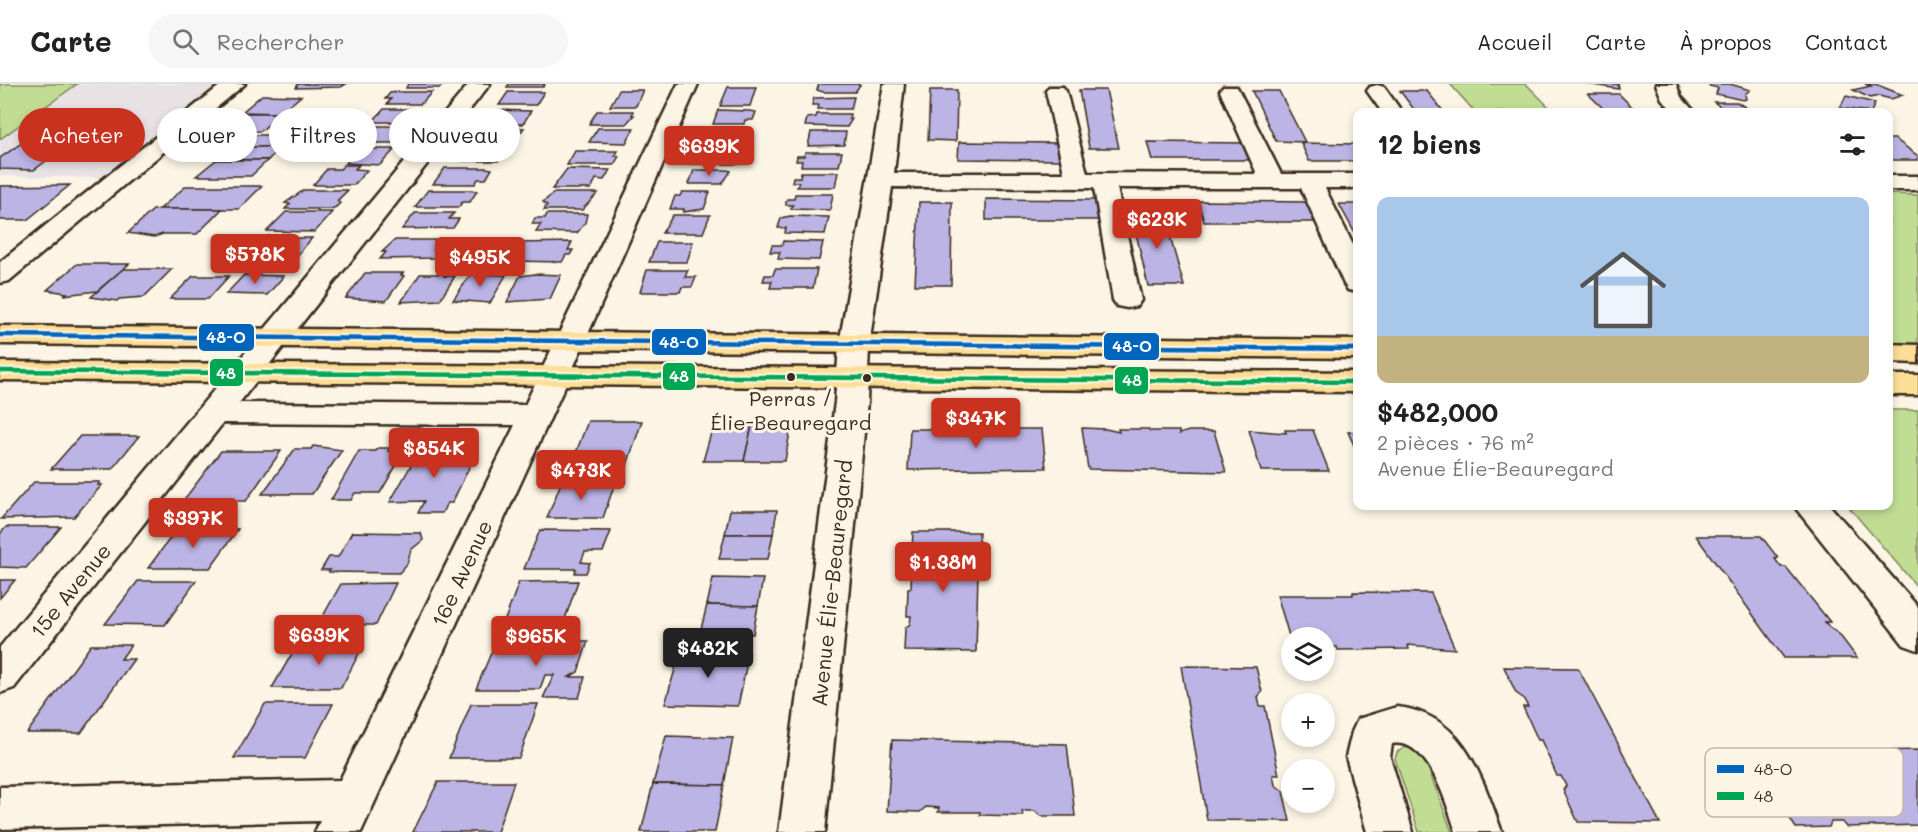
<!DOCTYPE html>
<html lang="fr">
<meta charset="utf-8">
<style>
body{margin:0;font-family:Mali,sans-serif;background:#f6f6f6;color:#222;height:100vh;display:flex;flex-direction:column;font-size:22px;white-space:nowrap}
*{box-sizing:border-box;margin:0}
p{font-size:20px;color:#767676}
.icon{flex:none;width:33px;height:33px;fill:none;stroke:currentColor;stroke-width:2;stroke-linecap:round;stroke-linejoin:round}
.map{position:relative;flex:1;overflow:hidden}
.drawer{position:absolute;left:1353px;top:24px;width:540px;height:402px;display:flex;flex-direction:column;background:#fff;border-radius:12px;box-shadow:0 3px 9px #0003}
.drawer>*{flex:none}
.guide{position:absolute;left:18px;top:24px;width:570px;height:54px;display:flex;gap:12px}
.tools{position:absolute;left:1281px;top:543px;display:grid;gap:12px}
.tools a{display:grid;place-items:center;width:54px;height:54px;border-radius:50%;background:#fff;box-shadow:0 3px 9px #0003;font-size:30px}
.price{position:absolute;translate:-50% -51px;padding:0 14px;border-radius:6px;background:#c8321e;color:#fff;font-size:20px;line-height:39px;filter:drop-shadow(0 2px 3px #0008)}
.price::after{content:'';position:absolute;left:50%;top:36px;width:18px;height:14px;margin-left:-9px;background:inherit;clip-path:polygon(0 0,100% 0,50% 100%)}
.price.selected{background:#222;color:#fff}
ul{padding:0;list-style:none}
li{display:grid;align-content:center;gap:12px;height:318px;padding:0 24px}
li span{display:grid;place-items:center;height:186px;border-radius:12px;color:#555}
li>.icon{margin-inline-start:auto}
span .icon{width:108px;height:108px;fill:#fffc;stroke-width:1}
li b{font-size:26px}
h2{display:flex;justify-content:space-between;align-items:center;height:72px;padding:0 24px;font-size:26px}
.chip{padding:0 21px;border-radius:27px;background:#fff;box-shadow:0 3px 9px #0003;font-size:21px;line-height:54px}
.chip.selected{background:#c8321e;color:#fff}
header{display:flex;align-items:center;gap:36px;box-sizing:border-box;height:84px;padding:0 30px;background:#fff;border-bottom:2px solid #e0e0e0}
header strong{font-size:28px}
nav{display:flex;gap:33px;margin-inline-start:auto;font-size:21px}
.search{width:420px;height:54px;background:#f6f6f6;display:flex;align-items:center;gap:15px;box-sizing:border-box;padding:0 21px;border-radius:33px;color:#767676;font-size:22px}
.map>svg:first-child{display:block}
.built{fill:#e8e2e5}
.green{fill:#c1dd94;stroke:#7e8459;stroke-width:1.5}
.building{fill:#bbb4e5;stroke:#3b2a1e;stroke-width:1.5}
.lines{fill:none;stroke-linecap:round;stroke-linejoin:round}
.minor-casing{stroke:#3b2a1e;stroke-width:5}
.major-casing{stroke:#3b2a1e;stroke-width:5}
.minor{fill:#fcf5e5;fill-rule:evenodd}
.major{fill:#fdde96;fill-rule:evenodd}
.bus-1-casing{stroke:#fcf5e5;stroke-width:9}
.bus-2-casing{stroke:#fcf5e5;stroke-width:9}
.bus-1{stroke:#0065bd;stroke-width:4.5}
.bus-2{stroke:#00a651;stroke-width:4.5}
.bus-dot{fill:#3b2a1e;stroke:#fcf5e5;stroke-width:2}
.labels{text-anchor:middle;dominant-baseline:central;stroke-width:6;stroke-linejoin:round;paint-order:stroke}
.bus-label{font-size:20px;fill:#3b2a1e;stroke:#fcf5e5}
.street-label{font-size:21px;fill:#3b2a1e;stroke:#fcf5e5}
.key{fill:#fcf5e5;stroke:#c2b8a9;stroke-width:1.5}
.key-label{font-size:16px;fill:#3b2a1e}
.line-badge{stroke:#fcf5e5;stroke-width:2}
.badge-label{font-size:16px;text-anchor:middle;font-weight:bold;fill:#fff}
</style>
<header>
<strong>Carte</strong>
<div class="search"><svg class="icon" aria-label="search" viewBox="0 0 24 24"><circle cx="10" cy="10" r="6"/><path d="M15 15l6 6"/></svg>Rechercher</div>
<nav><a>Accueil</a><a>Carte</a><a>À propos</a><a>Contact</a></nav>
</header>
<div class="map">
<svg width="1918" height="748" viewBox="0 0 1918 748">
<rect width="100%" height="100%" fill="#fcf5e5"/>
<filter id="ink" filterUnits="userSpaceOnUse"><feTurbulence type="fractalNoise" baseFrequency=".0167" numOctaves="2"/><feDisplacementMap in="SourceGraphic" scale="12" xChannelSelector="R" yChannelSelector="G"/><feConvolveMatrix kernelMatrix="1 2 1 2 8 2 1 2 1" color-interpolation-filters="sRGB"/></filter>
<g filter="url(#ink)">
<path class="built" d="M77 0H232L116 94 0 92V55Z"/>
<g class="green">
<path d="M0 0H77L0 55Z"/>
<path d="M1450 0H1526L1554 28H1475Z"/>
<path d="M1889 110 1918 111V270L1889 269Z"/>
<path d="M1889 326H1918V504L1848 422H1888Z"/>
<path d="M1406 663 1418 667 1424 673 1452 748H1419L1395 675 1397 668Z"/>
</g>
<g class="building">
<path d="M298 0H346L341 3 296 4Z"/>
<path d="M408 0H444L440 4H406Z"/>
<path d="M509 0H545L543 3H507Z"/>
<path d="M819 0H857L860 1 855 8H823L817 6Z"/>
<path d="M1618 0 1619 5 1587 0Z"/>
<path d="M1709 0H1730L1750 6 1745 10 1746 15 1743 16 1716 10 1718 4 1709 2Z"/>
<path d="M1865 0H1875L1903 11 1891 15 1879 12 1870 14 1853 6 1871 2Z"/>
<path d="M728 3H756L750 22H720Z"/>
<path d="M619 6H643L636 22H610Z"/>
<path d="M930 6H957L956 57 928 56Z"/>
<path d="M1079 6H1106L1119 64H1089Z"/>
<path d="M1252 7H1279L1305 58 1276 57Z"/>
<path d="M1400 7H1427L1444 28H1416Z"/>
<path d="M399 8H432L421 20H387L391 15H385L390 9Z"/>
<path d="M508 8H544L536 21H499Z"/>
<path d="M1588 10H1619L1637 28 1606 27Z"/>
<path d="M262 11H264L301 12 281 29 242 28Z"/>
<path d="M1846 12 1875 19 1871 28 1840 24Z"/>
<path d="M854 13 851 25H818L819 21H812L814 14Z"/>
<path d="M1714 18H1737L1753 28H1727Z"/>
<path d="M384 25H420L409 38H372Z"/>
<path d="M496 26 531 27 523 40H485Z"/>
<path d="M718 26 749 27 756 28 753 36H745L744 40H713Z"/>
<path d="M597 27H633L632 31H634L626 40H589Z"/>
<path d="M243 29H281L261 47 219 48Z"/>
<path d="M817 30H850L849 35H852L847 43 805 42 807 34 816 33Z"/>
<path d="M51 39H97L34 86 0 85V74Z"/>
<path d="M375 42H407L400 51H405L398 59H359Z"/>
<path d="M484 43 524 44 513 58 467 60 475 49H480Z"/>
<path d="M598 44H634L626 59 589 58Z"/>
<path d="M710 44H743L751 45 746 60 740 62 694 61 705 59 702 56 707 53Z"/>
<path d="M811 48H846L844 61 808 62Z"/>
<path d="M242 51H294L281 63H228Z"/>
<path d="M1888 55H1895L1918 72V76H1888Z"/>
<path d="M959 58 1061 59 1063 76 958 75Z"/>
<path d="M1147 58 1250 59 1257 76H1152Z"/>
<path d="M1301 59 1358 60V77H1309Z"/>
<path d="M230 63H281L268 76 215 75Z"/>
<path d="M472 64H498L493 72H502L498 77H463Z"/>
<path d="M359 65H395L380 81 346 79Z"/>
<path d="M575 67H618L615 72H619L614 81H567Z"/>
<path d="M745 67 741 80H690L694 68Z"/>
<path d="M805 68H842L839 82H801L802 77H796L797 72H804Z"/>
<path d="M216 76H268L251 92H196Z"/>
<path d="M344 81H359L355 85 367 86 354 101H313L327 85H340Z"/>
<path d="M445 84H486L492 85 486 95H478L475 100H433Z"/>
<path d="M567 85 610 86 604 96 596 95 591 105H552Z"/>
<path d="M694 86H727L731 87 722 100H689Z"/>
<path d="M801 88H838L835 103H797L799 98H792L793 93H800Z"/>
<path d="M70 101 27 136H0V102Z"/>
<path d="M186 102H262L239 125H160Z"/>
<path d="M304 106H348L337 117 340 119 336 123 331 125H285L290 120 285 119Z"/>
<path d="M428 106H471L477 107 470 118H462L459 123H415Z"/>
<path d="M682 108H710L704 125 683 128 684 125H670L675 112H680Z"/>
<path d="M554 109H598L582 126H544L547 121 543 118Z"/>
<path d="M795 110H833L830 126 791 125 793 121H786V118L787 115H794Z"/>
<path d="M986 115 1097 116 1101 136H986Z"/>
<path d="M1198 117 1309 118 1319 138H1204Z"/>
<path d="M919 118H952L951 201H915Z"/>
<path d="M1339 120H1358V155Z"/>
<path d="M160 125H222L197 150H163L154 153 128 149 153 126Z"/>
<path d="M1131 127 1163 128 1184 202H1148Z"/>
<path d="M286 128H332L315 148 267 147Z"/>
<path d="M415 129H454L449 135H459L453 144 402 145Z"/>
<path d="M547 130H587L585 139 577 149 536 148 541 140H532L535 134H545Z"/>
<path d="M673 131H710L703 149H662Z"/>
<path d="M790 132 829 133 825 150 785 149 786 144H778L781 134Z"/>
<path d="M268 152H276L274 154H312L295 174 242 173Z"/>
<path d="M395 156H442L434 166H442L436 174 380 175 386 168H382Z"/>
<path d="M783 157 823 158 819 176 778 175 780 168H770L772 161H782Z"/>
<path d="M572 158 568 166H573L570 171H566L562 178 515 177 521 167H514L518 159Z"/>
<path d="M657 158H693L687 178H649Z"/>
<path d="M77 180H129L97 207 64 211 67 209 47 206Z"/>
<path d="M123 185H172L144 213 119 215 117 217 91 213Z"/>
<path d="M775 185H817L813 204H770L772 197H763L765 191H773Z"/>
<path d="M647 186H688L685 193H696L692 203H682L680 208H640Z"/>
<path d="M365 189H403L401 191 404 192 386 217 346 214Z"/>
<path d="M420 190H445L444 192H455L440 216 401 218Z"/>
<path d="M471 190 506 191 490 219 453 216Z"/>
<path d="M535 190 561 191 550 215 507 218 520 192Z"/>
<path d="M244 191 284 192 267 211 226 210Z"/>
<path d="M193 192H229L208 215H170Z"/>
<path d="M588 337H642L625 387H569Z"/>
<path d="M713 342H752L744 377H703Z"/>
<path d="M752 342H791L785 377H744Z"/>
<path d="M977 344H1006V347H1015L1019 345H1042L1046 384 908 386 910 345H934L938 349H947L946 346Z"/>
<path d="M1082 344 1106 345 1119 348 1118 345H1149L1150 347H1179V350L1189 347H1214L1226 388 1088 385Z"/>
<path d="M1249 346 1286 349 1285 346H1313L1329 387H1261Z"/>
<path d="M1348 348H1358V370Z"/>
<path d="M80 352H139L112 385H51Z"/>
<path d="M313 362 342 366 312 410H262L295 365H311Z"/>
<path d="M378 364H390L388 367H405L380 409H355L351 416H331L359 367H376Z"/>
<path d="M221 367H281L246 417H183Z"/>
<path d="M416 367H477L452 419H447L442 429H418L424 417 390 418 414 376H411Z"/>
<path d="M34 398H100L98 401H102L74 433 1 435Z"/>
<path d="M561 399H615L603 434H547Z"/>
<path d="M730 426H777L773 450H725Z"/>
<path d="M6 443H61L26 484 0 483V450Z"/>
<path d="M177 445H238L210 484H148Z"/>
<path d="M540 446 611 447 603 468H585L581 478 590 479 586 489H575L576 485H524Z"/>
<path d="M352 448 421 449 423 456 411 466 407 480 399 489 329 488 330 486H321L329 473H338Z"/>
<path d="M913 448H979L976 568 904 567 905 544 910 540 911 532H907L908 504H911L912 479H916V470L912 467Z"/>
<path d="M725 450H773L768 475H719Z"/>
<path d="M1696 452H1761L1778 474 1775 475 1781 483H1786L1830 538H1825L1830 544 1839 550 1857 574H1784Z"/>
<path d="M713 494 763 495 758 522 707 521Z"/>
<path d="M0 496H15L0 514Z"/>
<path d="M138 497H196L165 541 105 540Z"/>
<path d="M578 497 563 541H503L519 498Z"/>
<path d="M396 499 376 541H318L341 500Z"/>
<path d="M1353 508 1431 509 1455 565 1408 561 1409 565 1338 566 1337 563H1326L1324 565V554H1292V562L1277 511H1353Z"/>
<path d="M707 521 758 522 753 550 700 549Z"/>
<path d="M496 557H588L578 588 569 593H585L579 614H543L554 591H545L540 605H476Z"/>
<path d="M298 559 364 560 341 604H272Z"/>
<path d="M91 561H131L121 575H134L81 649H27Z"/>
<path d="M680 568 749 569 738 622 665 620Z"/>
<path d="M1181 582 1256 583 1262 608 1258 613 1260 622H1265L1279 691H1273L1275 701 1283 707 1290 737 1207 736Z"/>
<path d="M1504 583 1578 584 1660 739 1578 738 1563 706 1566 702 1561 692H1557L1541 656H1538L1523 623H1528L1523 614 1516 609Z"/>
<path d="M265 620H333L305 674H234Z"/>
<path d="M471 620H538L519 674H449Z"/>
<path d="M666 652 733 654 724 701 653 700Z"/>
<path d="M892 656 1067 660 1075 732H1040L1035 727H1022L1023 732 980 731V728H938L939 724 926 723 920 728 887 727Z"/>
<path d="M1918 666V741L1846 743 1842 738H1831L1829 743 1796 744 1747 670Z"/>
<path d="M438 698H514L497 748H413Z"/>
<path d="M653 700 724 701 715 748H641Z"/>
</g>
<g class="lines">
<g class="minor-casing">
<g id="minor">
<path d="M222 0H245L9 197 0 199V178Z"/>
<path d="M469 0H490L239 319 525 321 678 0H698L569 293 361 748H315L320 737 0 745V703L340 696 515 341 223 339 14 604 0 609V563Z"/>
<path d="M884 0H904L894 89H1064L1046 7 1049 3H1063L1066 7 1087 89 1257 90 1220 7 1223 3H1237L1281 90H1358V104H1325L1358 171V208L1348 206 1344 200 1301 104H1117L1141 216 1137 222 1127 224 1117 222 1113 216 1094 104 892 103 869 261 867 318 825 748H779L835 318 839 261Z"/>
<path d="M1656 0H1676L1681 13 1695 28H1674L1662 15Z"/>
<path d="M1377 1 1384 3 1402 28H1382L1367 7 1370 3Z"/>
<rect x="1888" y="92" width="30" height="14"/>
<path d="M1794 422H1830L1918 523V566L1904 561Z"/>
<path d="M1397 623C1464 630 1482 694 1502 748H1456C1447 722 1429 653 1392 660L1390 673 1413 748H1367L1346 673 1352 648 1358 635Z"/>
</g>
</g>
<g class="major-casing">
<g id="major">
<path d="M0 242 1358 256V274L0 260Z"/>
<path d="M1888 260 1918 261V279L1888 278Z"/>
<path d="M0 278 1358 288V308L0 296Z"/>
<rect x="1888" y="291" width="30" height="20"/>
</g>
</g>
<use href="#minor" class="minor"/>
<use href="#major" class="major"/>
<g class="bus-1-casing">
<path id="bus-1" d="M0 251 1358 265"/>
</g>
<g class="bus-2-casing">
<path id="bus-2" d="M0 287 1358 298"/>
</g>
<use href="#bus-1" class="bus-1"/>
<use href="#bus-2" class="bus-2"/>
</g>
</g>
<g class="bus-dot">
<circle cx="791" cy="293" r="5"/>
<circle cx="867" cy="294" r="5"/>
</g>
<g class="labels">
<g class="bus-label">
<text x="791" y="314">Perras /<tspan x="791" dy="24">Élie-Beauregard</tspan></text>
</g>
<g class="street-label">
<text transform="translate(461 489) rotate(-65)">16e Avenue</text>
<text transform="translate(831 499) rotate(-84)">Avenue Élie-Beauregard</text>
<text transform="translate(70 506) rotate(-51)">15e Avenue</text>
</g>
</g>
<rect x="1705" y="664" width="198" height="69" rx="9" class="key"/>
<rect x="1717" y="681" width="27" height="8" fill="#0065bd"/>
<rect x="1717" y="708" width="27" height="8" fill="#00a651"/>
<g class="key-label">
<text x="1754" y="691">48-O</text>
<text x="1754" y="718">48</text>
</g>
<g class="line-badge">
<rect x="198" y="239" width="57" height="29" rx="6" fill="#0065bd"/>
<rect x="651" y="244" width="56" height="28" rx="6" fill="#0065bd"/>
<rect x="1103" y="248" width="57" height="29" rx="6" fill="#0065bd"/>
<rect x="209" y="274" width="35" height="29" rx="6" fill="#00a651"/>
<rect x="662" y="278" width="34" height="29" rx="6" fill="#00a651"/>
<rect x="1114" y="282" width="35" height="29" rx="6" fill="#00a651"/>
</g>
<g class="badge-label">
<text x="226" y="259">48-O</text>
<text x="679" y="264">48-O</text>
<text x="1132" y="268">48-O</text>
<text x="226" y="295">48</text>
<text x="679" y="298">48</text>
<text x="1132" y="302">48</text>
</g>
</svg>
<div class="tools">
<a><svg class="icon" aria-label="layers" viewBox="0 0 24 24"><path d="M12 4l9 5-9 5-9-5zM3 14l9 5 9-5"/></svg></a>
<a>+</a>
<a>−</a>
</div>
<b class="price" style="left:709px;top:93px">$639K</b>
<b class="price" style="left:1157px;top:166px">$623K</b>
<b class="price" style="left:255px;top:201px">$578K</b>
<b class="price" style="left:480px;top:204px">$495K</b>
<b class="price" style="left:976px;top:365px">$347K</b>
<b class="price" style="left:434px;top:395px">$854K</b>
<b class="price" style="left:581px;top:417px">$473K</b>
<b class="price" style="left:193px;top:465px">$397K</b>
<b class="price" style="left:943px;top:509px">$1.38M</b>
<b class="price" style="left:319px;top:582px">$639K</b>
<b class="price" style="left:536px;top:583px">$965K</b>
<b class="price selected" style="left:708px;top:595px">$482K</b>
<div class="guide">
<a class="chip selected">Acheter</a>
<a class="chip">Louer</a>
<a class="chip">Filtres</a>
<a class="chip">Nouveau</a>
</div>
<section class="drawer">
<h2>12 biens<svg class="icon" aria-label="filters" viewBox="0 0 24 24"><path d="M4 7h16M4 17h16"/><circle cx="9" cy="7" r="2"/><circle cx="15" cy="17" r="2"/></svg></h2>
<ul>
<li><span style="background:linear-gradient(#a9c7e8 75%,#c2b280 0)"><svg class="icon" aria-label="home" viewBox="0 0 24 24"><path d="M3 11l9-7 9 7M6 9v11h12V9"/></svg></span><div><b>$482,000</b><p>2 pièces · 76 m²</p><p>Avenue Élie-Beauregard</p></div></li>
</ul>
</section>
</div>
